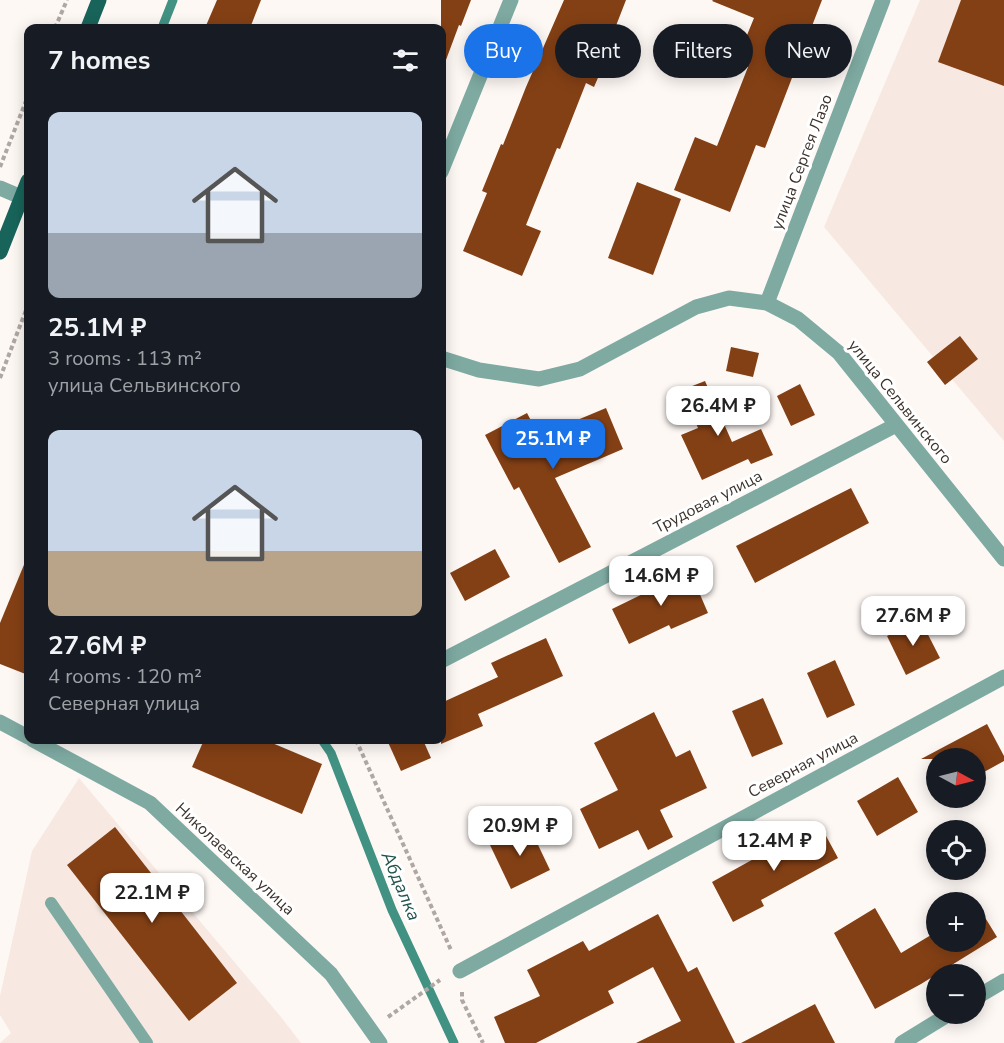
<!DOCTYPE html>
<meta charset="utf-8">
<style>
body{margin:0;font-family:"Nunito Sans",sans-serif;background:#20242c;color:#f1f3f6;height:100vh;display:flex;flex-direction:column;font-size:22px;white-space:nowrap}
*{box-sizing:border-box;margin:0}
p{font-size:20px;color:#9ea1a6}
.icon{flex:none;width:33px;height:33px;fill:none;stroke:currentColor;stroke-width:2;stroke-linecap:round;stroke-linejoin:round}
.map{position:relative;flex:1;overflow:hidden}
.side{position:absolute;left:24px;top:24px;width:422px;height:720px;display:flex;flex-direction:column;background:#171b24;border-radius:12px;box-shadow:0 3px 15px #0003}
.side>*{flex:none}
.hud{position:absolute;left:464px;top:24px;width:450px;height:54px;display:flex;gap:12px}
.needle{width:39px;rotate:97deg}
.tools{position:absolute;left:926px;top:748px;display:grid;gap:12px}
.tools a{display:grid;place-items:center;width:60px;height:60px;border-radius:50%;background:#171b24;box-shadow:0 3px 15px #0003;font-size:30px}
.price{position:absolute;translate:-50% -51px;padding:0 14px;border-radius:12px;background:#fff;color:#222;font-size:20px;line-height:39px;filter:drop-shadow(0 2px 3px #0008)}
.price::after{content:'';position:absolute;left:50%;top:36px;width:18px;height:14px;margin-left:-9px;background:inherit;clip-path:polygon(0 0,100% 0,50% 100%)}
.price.selected{background:#1a73e8;color:#fff}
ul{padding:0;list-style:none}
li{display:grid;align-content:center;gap:12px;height:318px;padding:0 24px}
li span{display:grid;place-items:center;height:186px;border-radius:12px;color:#555}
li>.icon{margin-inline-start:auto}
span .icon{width:108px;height:108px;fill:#fffc;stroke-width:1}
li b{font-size:26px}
h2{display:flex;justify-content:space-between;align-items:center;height:72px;padding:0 24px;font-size:26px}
.tag{padding:0 21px;border-radius:27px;background:#171b24;box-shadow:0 3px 15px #0003;font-size:21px;line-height:54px}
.tag.selected{background:#1a73e8;color:#fff}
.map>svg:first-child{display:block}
.built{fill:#f7e9e2}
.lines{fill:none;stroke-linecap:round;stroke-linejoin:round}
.stream{stroke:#429284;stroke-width:9}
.building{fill:#844015}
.path{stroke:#afa7a3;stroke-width:4;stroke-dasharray:4.5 3;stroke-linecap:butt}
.service{stroke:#7eaaa2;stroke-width:12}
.minor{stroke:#7eaaa2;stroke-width:15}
.tertiary{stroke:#7eaaa2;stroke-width:15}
.primary{stroke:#18645a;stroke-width:15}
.labels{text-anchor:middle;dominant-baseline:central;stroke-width:6;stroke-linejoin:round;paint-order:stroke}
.street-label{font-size:16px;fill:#3c322c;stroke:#fff}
.water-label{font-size:18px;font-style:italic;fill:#21534c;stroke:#fff}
</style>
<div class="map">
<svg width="1004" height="1043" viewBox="0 0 1004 1043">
<rect width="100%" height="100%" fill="#fef8f5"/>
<g class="built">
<path d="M920 0H1004V441L824 227Z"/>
<path d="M79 778 281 1017 301 1043H0L11 1033 0 1015V996L32 851Z"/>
</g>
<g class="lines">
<g class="stream">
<path d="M162 28 173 0"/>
<path d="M322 740 331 753 392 910 454 1043"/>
</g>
</g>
<g class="building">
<path d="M217 0H261L250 28H205Z"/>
<path d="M441 0H471L461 26 459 25 443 68 441 67Z"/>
<path d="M564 0H626L607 49 610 50 594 87 586 83 560 149 557 148 526 225 541 231 522 276 463 251 487 193 482 191 501 144 503 145 526 87Z"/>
<path d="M713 0H822L765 148 756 145 730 212 674 190 695 137 717 146 748 67 736 62 754 18 712 1Z"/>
<path d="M961 0H1004V86L938 62Z"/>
<path d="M637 182 681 199 653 275 608 258Z"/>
<path d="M960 336 978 359 945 385 927 362Z"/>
<path d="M731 347 759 353 753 377 726 371Z"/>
<path d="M705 381 732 442 761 429 773 455 751 464 748 459 702 480 681 435 698 428 682 390Z"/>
<path d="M800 384 815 415 791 426 777 396Z"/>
<path d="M606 408 623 449 555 478 591 547 559 563 519 487 514 490 485 435 527 413 539 436Z"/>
<path d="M851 488 869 523 755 583 736 546Z"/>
<path d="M495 549 510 577 465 601 450 573Z"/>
<path d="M28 555V675L0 664V623Z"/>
<path d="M689 569 708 613 671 629 669 625 629 644 612 609 653 589 651 586Z"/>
<path d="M920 619 940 658 906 675 887 636Z"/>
<path d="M546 638 563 676 478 714 483 726 441 744V703L498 677 491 663Z"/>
<path d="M835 660 855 705 827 718 807 673Z"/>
<path d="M763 698 783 744 752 757 732 711Z"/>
<path d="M654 712 676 757 690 750 707 788 660 810 673 837 648 850 638 830 599 849 580 809 618 790 594 743Z"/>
<path d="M987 724 1004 756V761L975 777V759H921Z"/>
<path d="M204 740H265L322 764 302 814 192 767Z"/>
<path d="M387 740H423L431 758 401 771Z"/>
<path d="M898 777 918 812 877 836 857 801Z"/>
<path d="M819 823 838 858 761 900 764 906 733 922 712 882Z"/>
<path d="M529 826 550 870 511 889 490 845Z"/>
<path d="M115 827 237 983 189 1021 67 865Z"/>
<path d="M978 906 997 937 921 984 875 1009 834 933 875 908 901 953 936 932V942H975V908Z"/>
<path d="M658 914 688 972 697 967 735 1043H636L681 1021 653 967 608 991 614 1003 536 1043H505L494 1017 540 996 527 970 583 941 589 951Z"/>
<path d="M815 1004 835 1043H741Z"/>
</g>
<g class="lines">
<g class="path">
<path d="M55 28 67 0"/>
<path d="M0 167 28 96"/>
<path d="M0 378 28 305"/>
<path d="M356 740 451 950"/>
<path d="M462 992V1000L483 1043"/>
<path d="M388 1017 440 980"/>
</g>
<path class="service" d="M51 903 147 1043"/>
<g class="minor">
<path d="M441 172 511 0"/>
<path d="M767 303 883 0"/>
<path d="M441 661 896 425"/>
<path d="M0 722 28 737"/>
<path d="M33 740 150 803 331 974 380 1043"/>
<path d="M460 971 1004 677"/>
<path d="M975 998 1004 981"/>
<path d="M902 1043 949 1014"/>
</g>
<g class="tertiary">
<path d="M0 188 28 200"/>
<path d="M441 358 479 370 539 379 580 369 696 307 729 298 767 303 798 319 839 353 1004 559"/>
</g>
<g class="primary">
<path d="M88 28 99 0"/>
<path d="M0 252 28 181"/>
</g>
</g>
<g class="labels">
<g class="street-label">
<text transform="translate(802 162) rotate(-69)">улица Сергея Лазо</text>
<text transform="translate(900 402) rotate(51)">улица Сельвинского</text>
<text transform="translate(708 502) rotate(-27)">Трудовая улица</text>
<text transform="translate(803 765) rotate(-28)">Северная улица</text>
<text transform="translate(235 859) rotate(43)">Николаевская улица</text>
</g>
<g class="water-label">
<text transform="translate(401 886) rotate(67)">Абдалка</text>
</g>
</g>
</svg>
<div class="tools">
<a><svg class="needle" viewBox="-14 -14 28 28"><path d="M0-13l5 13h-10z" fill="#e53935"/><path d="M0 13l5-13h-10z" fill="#9ea1a6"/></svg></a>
<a><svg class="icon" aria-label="locate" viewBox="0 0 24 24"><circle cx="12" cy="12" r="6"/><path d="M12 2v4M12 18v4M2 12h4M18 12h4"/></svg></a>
<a>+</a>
<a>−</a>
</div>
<b class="price" style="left:718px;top:437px">26.4M ₽</b>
<b class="price selected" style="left:553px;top:470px">25.1M ₽</b>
<b class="price" style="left:661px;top:607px">14.6M ₽</b>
<b class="price" style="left:913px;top:647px">27.6M ₽</b>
<b class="price" style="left:520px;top:857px">20.9M ₽</b>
<b class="price" style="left:774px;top:872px">12.4M ₽</b>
<b class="price" style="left:152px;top:924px">22.1M ₽</b>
<div class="hud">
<a class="tag selected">Buy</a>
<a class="tag">Rent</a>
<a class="tag">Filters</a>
<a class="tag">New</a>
</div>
<section class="side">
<h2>7 homes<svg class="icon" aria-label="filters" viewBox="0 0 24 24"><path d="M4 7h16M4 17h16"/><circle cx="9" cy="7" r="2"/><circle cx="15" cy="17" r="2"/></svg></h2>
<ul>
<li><span style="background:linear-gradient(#c9d6e8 65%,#9aa5b1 0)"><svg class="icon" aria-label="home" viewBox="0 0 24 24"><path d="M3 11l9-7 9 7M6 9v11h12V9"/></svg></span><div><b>25.1M ₽</b><p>3 rooms · 113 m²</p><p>улица Сельвинского</p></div></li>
<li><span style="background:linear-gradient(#c9d6e8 65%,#b9a48a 0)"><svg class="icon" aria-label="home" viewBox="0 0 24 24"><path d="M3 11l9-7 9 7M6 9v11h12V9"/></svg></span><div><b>27.6M ₽</b><p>4 rooms · 120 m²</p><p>Северная улица</p></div></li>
</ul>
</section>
</div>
